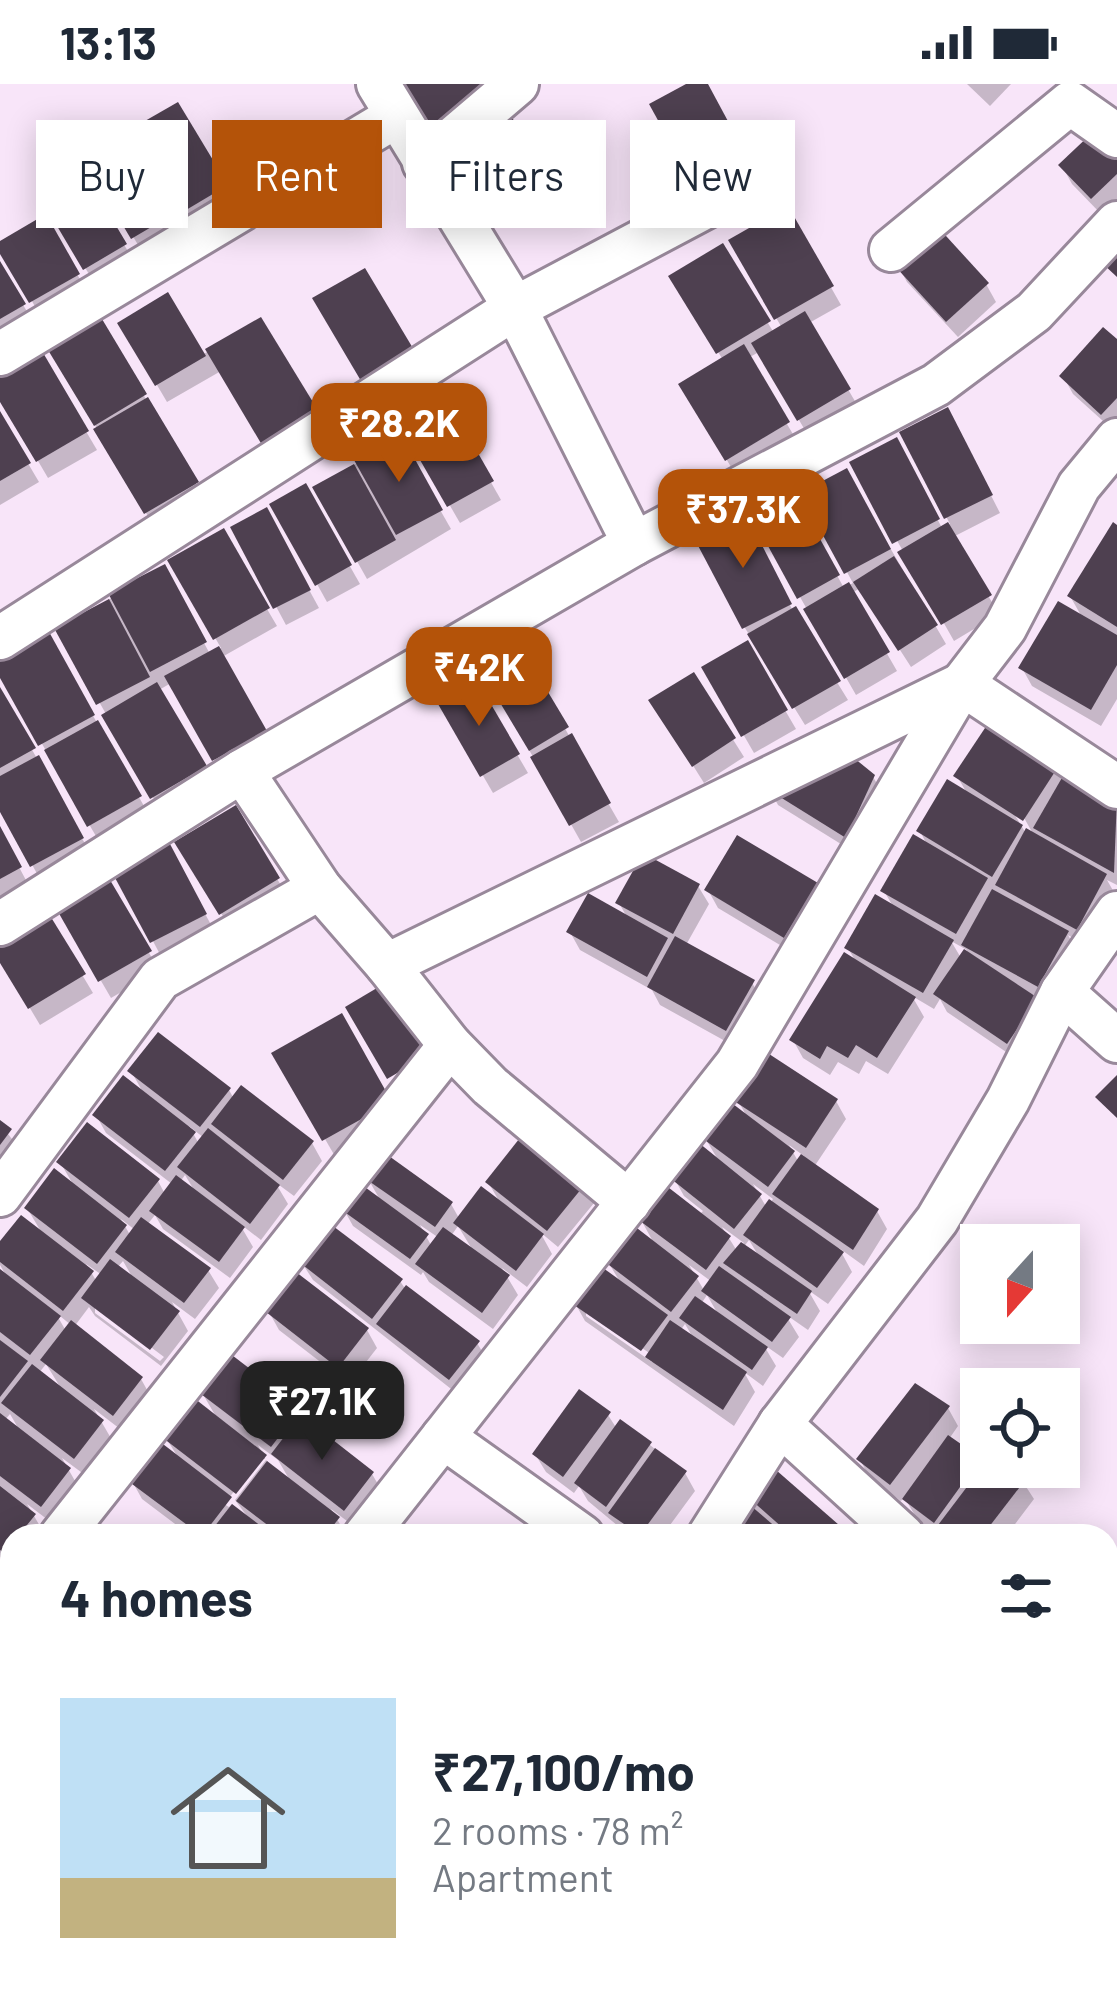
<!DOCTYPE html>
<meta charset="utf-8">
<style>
body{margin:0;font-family:Barlow,sans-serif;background:#f2f2f3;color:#1f2937;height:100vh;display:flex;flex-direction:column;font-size:45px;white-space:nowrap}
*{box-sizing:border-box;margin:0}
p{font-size:39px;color:#747a83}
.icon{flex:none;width:66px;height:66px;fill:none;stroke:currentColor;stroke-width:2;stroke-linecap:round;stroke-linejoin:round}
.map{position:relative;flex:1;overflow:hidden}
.panel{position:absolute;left:0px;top:1440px;width:1119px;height:468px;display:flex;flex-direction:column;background:#fff;border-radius:36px 36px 0 0;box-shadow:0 6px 30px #0003}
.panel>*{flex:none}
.banner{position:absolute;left:36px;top:36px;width:1047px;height:108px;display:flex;gap:24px}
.needle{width:78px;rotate:201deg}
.controls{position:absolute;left:960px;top:1140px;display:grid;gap:24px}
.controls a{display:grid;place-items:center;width:120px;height:120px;border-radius:0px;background:#fff;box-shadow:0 6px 30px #0003;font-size:60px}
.price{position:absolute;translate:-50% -102px;padding:0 27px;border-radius:24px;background:#b45309;color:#fff;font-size:39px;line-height:78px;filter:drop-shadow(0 3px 6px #0008)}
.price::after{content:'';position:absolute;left:50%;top:72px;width:36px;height:27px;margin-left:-18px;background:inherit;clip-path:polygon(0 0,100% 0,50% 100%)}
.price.on{background:#222;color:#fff}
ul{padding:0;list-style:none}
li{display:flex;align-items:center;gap:36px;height:300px;padding:0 60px}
li span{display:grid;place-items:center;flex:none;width:336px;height:240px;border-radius:0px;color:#555}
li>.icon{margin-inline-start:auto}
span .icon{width:144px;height:144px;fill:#fffc;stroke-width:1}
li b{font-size:51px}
h2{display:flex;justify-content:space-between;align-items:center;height:144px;padding:0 60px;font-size:51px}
.tag{padding:0 42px;border-radius:0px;background:#fff;box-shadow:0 6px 30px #0003;font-size:42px;line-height:108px}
.tag.on{background:#b45309;color:#fff}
.status{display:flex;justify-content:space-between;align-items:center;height:84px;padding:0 60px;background:#fff;direction:ltr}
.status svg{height:33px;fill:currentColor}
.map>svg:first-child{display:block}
.shadow{fill:#0003;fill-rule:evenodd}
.building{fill:#4e4050}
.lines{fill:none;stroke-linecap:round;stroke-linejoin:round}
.street-casing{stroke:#98889a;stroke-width:48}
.street{stroke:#fff;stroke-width:42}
</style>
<div class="status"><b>13:13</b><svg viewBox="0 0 49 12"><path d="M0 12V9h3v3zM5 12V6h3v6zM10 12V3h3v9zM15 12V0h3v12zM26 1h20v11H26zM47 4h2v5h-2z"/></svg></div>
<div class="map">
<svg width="1117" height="1908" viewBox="0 0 1117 1908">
<rect width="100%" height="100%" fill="#f8e5f9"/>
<g class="shadow">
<path d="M692 0H705L759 99 710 125Z"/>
<path d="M967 0H1011L990 22Z"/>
<path d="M177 22 235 120 194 145 136 46Z"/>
<path d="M132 63 183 148 144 171 93 85Z"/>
<path d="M1117 75V117L1102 131 1072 100 1062 82Z"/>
<path d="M544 85 555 102 489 147 454 97Z"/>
<path d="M87 99 135 179 96 202 48 121Z"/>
<path d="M787 126 841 221 809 239 859 324 809 353 759 268 748 274 797 357 737 393 682 301 723 276 672 193 722 163 774 249 782 244 732 157Z"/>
<path d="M45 135 88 209 42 235 0 160Z"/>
<path d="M897 180 986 200 996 218 958 253 907 198Z"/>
<path d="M0 183 34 239 0 259Z"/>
<path d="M260 237 275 377 221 287 167 318 121 240 202 271Z"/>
<path d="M101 239 206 417 156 446 52 267Z"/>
<path d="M1117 259V342L1113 346 1073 310 1063 292Z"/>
<path d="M41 271 97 366 48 394 0 312V295Z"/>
<path d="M450 326 501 416 460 439 408 349Z"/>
<path d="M0 332 39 398 0 421Z"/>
<path d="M957 345 1000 429 953 453 999 530 954 557 853 379 906 375 942 444 950 440 903 349Z"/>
<path d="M399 354 451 445 367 495 316 404Z"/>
<path d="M846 388 946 560 911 583 860 504 852 509 897 587 856 611 800 513 793 412 844 504 853 499 804 410Z"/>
<path d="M305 403 360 500 327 518 273 421Z"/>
<path d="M266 427 319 524 286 541 234 444Z"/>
<path d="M1117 444V615L1101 642 1032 602 1022 584 1083 535 1070 512Z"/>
<path d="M222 448 277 542 222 573 274 666 225 693 171 599 159 606 214 701 163 731 58 545 163 484 210 570 221 564 171 477Z"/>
<path d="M754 450 793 527 848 616 805 641 745 544 698 455Z"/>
<path d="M47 550 149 731 100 759 0 588V576Z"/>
<path d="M747 561 796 645 754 669 705 584Z"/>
<path d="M523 572 619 738 581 758 488 593Z"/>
<path d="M693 592 744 673 704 699 663 634Z"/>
<path d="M477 602 528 689 493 709 442 621Z"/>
<path d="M0 609 92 772 42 799 0 721Z"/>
<path d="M1056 685 1063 697 1117 716V801L1107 796 1115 810 1087 862 1068 851 1077 867 1048 919 1032 910 1046 934 1018 976 947 928 940 915 934 925 912 912 924 933 888 990 866 977 859 990 838 978 830 991 803 974 793 956 857 880 848 864 894 824 884 807 928 763 920 747 968 711 957 692ZM1018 723 1032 748H1025L1012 726ZM951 857 967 866 961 874Z"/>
<path d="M873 693 884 711 857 770 778 721 769 704Z"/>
<path d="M235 725 288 813 232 847 178 759Z"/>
<path d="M0 747 29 802 0 818Z"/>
<path d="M169 764 215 848 163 876 118 791Z"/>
<path d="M109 800 159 886 111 914 61 828Z"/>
<path d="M815 801 826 819 795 870 718 824 708 806Z"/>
<path d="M698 802 709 820 686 861 752 899 763 917 736 963 660 921 652 906 580 866 570 848 628 835 619 819Z"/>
<path d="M48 834 93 909 40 941 0 874V863Z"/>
<path d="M276 970 405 1046 340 1081Z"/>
<path d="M131 987 229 1006 234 1015 312 1059 322 1077 294 1112 275 1098 288 1120 261 1156 239 1139 253 1163 230 1194 163 1145 155 1131 147 1141 208 1186 219 1204 195 1235 172 1218 188 1247 161 1282 95 1232 89 1223 74 1243 141 1295 151 1313 124 1348 94 1325 112 1356 85 1391 62 1374 79 1404 52 1439 27 1420 44 1449 12 1452V1482L0 1473V1189L8 1195 0 1181V1162L43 1151 27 1124 74 1102 60 1078 158 1097 165 1110 172 1100 106 1049 96 1031 145 1012ZM189 1042 204 1054 199 1060ZM185 1091 197 1111 180 1098ZM121 1135 135 1146 130 1151ZM123 1177 134 1196 117 1184ZM86 1180 102 1191 97 1198ZM95 1221 164 1273 160 1277 95 1229ZM55 1228 71 1241 66 1247ZM46 1280 62 1306 39 1289ZM10 1330 21 1349 5 1336Z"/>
<path d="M738 1017H836L846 1035 814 1083 877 1127 887 1145 864 1182 839 1164 852 1188 828 1220 808 1206 820 1227 808 1246 785 1230 799 1253 783 1274 763 1260 776 1282 763 1302 744 1288 755 1308 734 1342 585 1237 575 1219 622 1201 608 1178 656 1163 640 1134 699 1131 703 1127 684 1112 674 1094 720 1079 705 1054 749 1036ZM789 1061 804 1072 799 1079ZM753 1100 773 1115 767 1124 761 1114ZM722 1143 744 1159 737 1167ZM749 1156 761 1176 743 1164ZM689 1181 712 1198 705 1208ZM707 1211 719 1232 701 1220ZM586 1225 655 1273 652 1278 586 1232ZM685 1240 695 1257 680 1247Z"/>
<path d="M0 1040 20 1065 0 1091Z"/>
<path d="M367 1093 451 1120 460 1136 502 1122 488 1098 583 1101 594 1119 558 1163 540 1148 552 1170 527 1203 502 1184 518 1211 493 1245 429 1198 423 1188 421 1191 353 1142 343 1124 383 1121ZM420 1141 439 1154 432 1163ZM458 1142 475 1170 451 1152Z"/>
<path d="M302 1179 400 1197 406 1206 477 1259 488 1277 460 1312 313 1196Z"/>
<path d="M269 1228 367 1246 377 1264 349 1300 279 1246Z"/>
<path d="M201 1307 299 1326 306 1339 372 1390 382 1407 355 1443 331 1425 347 1452H191L142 1415 132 1397 179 1375 166 1354 218 1336ZM258 1361 278 1376 292 1400 266 1376 235 1416 253 1440 232 1420 229 1423 224 1420 260 1375H265Z"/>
<path d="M948 1324 958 1342 949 1355 979 1376 981 1383H1001L1023 1398 1034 1415 1006 1452H937L916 1433 904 1413 901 1417 870 1394 860 1376Z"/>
<path d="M608 1331 617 1345 650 1361 685 1389 695 1407 662 1452H630L588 1417 579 1402 574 1409 546 1388 535 1370Z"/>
<path d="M746 1409 837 1443 842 1452H729L754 1422Z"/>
<path d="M61 1896H174L181 1908H51Z"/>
<path d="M476 1896H635L638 1900 631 1908H490Z"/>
<path d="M702 1896H883L898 1908H691Z"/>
</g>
<g class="building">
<path d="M399 0H495L432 52Z"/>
<path d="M686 0H708L751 80 698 109 649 20Z"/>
<path d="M178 18 228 101 181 129 131 45Z"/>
<path d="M510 31 547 83 477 131 440 79Z"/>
<path d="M1094 47 1117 71V90L1091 115 1058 81Z"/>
<path d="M133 58 175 129 131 155 89 84Z"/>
<path d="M88 95 127 160 83 186 44 120Z"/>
<path d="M788 122 834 202 774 236 728 156Z"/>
<path d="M46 130 80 190 29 219 0 170V157Z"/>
<path d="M936 141 989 199 946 238 893 180Z"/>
<path d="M723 159 771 237 716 270 668 192Z"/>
<path d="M1117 163V193L1102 179Z"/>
<path d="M0 177 26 220 0 235Z"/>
<path d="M365 184 417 271 364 302 312 214Z"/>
<path d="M168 208 206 272 155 302 117 239Z"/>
<path d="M805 227 851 305 797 337 751 259Z"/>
<path d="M261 233 319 328 262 361 205 265Z"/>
<path d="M102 235 147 310 94 342 48 266Z"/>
<path d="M1103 243 1117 255V314L1101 331 1059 292Z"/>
<path d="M744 260 790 338 725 377 678 300Z"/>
<path d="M42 267 89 347 36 378 0 318V291Z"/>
<path d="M148 313 199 398 144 430 93 345Z"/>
<path d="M451 322 494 397 447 423 404 348Z"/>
<path d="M948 323 993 411 944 435 899 348Z"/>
<path d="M0 327 31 379 0 397Z"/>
<path d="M401 350 443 426 396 451 354 376Z"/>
<path d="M897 353 940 435 892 460 849 378Z"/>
<path d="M354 380 396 456 355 479 312 403Z"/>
<path d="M847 384 891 465 844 490 800 409Z"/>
<path d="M306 399 352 481 315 502 269 420Z"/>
<path d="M794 408 840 491 797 515 751 431Z"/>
<path d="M267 423 311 506 273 525 230 443Z"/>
<path d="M745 428 792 520 742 545 694 454Z"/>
<path d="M948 438 992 511 941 541 897 468Z"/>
<path d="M1113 438 1117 441V543L1067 512Z"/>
<path d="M224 444 270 524 213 556 167 476Z"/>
<path d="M894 472 938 541 898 567 853 498Z"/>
<path d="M165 480 207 558 150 588 108 509Z"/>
<path d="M849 498 890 568 844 595 803 525Z"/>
<path d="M109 515 150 593 96 621 54 544Z"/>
<path d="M1058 517 1117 551V581L1091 626 1018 584Z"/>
<path d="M796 522 841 597 792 625 747 550Z"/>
<path d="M48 546 95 631 38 662 0 594V573Z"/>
<path d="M748 556 788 626 741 653 701 583Z"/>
<path d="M219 562 267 647 212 677 164 592Z"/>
<path d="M524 568 569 643 529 667 484 592Z"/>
<path d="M694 588 736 654 692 683 648 616Z"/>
<path d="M157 598 207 682 150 715 101 631Z"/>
<path d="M478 598 520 670 480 693 438 620Z"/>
<path d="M0 603 36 664 0 684Z"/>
<path d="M98 636 142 712 87 743 44 666Z"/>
<path d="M989 638 1058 683 1023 737 953 692Z"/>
<path d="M572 649 611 719 569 742 530 673Z"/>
<path d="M838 661 875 691 846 754 764 703Z"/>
<path d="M39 671 84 754 30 783 0 728V692Z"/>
<path d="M1067 685 1117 713 1114 789 1033 744Z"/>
<path d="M947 695 1023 741 992 793 916 747Z"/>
<path d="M236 721 280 794 219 831 174 758Z"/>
<path d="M0 742 22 783 0 795Z"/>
<path d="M1026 744 1107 790 1077 846 995 801Z"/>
<path d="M913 750 988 794 956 850 880 807Z"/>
<path d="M737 751 818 799 784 854 704 806Z"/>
<path d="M170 760 207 830 150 859 113 790Z"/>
<path d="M643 769 700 800 673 850 615 819Z"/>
<path d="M110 796 152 867 98 898 57 826Z"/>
<path d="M992 805 1069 847 1038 903 961 861Z"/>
<path d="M588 809 668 854 647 893 566 848Z"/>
<path d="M875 810 954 856 923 909 844 864Z"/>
<path d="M49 830 86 890 28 925 0 879V859Z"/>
<path d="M675 852 755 896 726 947 647 903Z"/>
<path d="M964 865 1038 914 1007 960 933 910Z"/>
<path d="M844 868 916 913 877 974 856 961 848 974 827 962 820 975 789 956Z"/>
<path d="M392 895 435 967 387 995 345 923Z"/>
<path d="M342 929 392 1018 322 1057 271 969Z"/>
<path d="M158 948 231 1004 200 1043 127 987Z"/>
<path d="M766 968 838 1015 806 1064 734 1017Z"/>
<path d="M123 991 196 1048 165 1087 92 1031Z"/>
<path d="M1117 991V1034L1095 1013Z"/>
<path d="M241 1001 314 1057 283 1096 211 1040Z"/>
<path d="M729 1017 795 1067 768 1103 702 1054Z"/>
<path d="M0 1036 12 1045 0 1061Z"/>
<path d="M87 1038 160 1095 129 1134 56 1078Z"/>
<path d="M208 1044 280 1101 250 1140 177 1083Z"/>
<path d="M523 1050 586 1099 547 1147 485 1098Z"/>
<path d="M699 1059 762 1110 734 1145 670 1094Z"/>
<path d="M382 1067 453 1118 435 1143 363 1093Z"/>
<path d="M801 1070 879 1125 853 1166 772 1110Z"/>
<path d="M54 1084 127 1141 97 1180 24 1124Z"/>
<path d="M176 1091 245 1143 219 1178 149 1127Z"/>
<path d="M358 1098 429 1150 410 1175 339 1124Z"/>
<path d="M664 1100 731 1152 706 1186 636 1134Z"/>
<path d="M481 1102 544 1150 516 1187 453 1139Z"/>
<path d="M769 1115 844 1168 817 1204 743 1151Z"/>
<path d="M21 1131 94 1187 63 1227 0 1178V1157Z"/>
<path d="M141 1133 211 1184 184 1219 115 1168Z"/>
<path d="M329 1139 403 1195 372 1235 299 1178Z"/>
<path d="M633 1141 699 1192 671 1228 605 1178Z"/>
<path d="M443 1143 510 1191 482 1229 415 1180Z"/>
<path d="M741 1158 812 1207 797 1230 723 1179Z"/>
<path d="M110 1175 180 1227 150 1266 81 1214Z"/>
<path d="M599 1181 668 1231 641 1267 571 1219Z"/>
<path d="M719 1182 791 1233 772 1258 701 1207Z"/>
<path d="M0 1185 61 1232 30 1271 0 1248Z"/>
<path d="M296 1188 369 1244 338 1284 266 1228Z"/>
<path d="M406 1201 480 1257 449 1296 376 1240Z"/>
<path d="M695 1212 768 1263 752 1286 679 1234Z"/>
<path d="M71 1236 143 1293 113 1332 40 1276Z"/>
<path d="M670 1236 747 1288 723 1326 645 1273Z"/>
<path d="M0 1256 28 1277 0 1313Z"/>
<path d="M228 1268 301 1324 271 1363 197 1307Z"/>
<path d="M32 1280 104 1336 74 1375 1 1319Z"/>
<path d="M915 1299 950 1322 890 1401 856 1375Z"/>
<path d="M579 1305 611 1328 563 1393 532 1370Z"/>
<path d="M194 1314 267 1371 236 1410 163 1354Z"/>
<path d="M0 1329 71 1384 41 1423 0 1392Z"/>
<path d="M301 1331 374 1388 344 1427 271 1370Z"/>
<path d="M620 1335 652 1358 606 1423 574 1399Z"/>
<path d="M948 1351 981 1374 934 1439 902 1415Z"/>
<path d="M159 1357 232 1413 202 1452 128 1397Z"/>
<path d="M655 1364 687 1387 640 1451 608 1429Z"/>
<path d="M267 1377 340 1433 325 1452H282L236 1417Z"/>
<path d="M768 1379 839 1441 830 1452H792L742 1408Z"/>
<path d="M982 1383H1007L1026 1395 982 1452H936L932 1449Z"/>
<path d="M0 1402 36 1430 18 1452H12V1460L5 1469 0 1466Z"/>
<path d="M232 1420 274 1452H207Z"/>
<path d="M750 1421 786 1452H723Z"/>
<path d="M12 1705V1745L0 1735V1720Z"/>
<path d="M57 1896H91L106 1908H48Z"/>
<path d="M99 1896H171L162 1908H115Z"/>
<path d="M502 1896H562L576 1908H499L494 1905Z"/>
<path d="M571 1896H617L607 1908H585Z"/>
<path d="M698 1896H711L724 1908H687Z"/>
<path d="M713 1896H791L806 1908H728Z"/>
<path d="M827 1896H888L902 1908H825L820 1904Z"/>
</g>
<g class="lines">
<g class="street-casing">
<g id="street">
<path d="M378 0 515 224 634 460"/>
<path d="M424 79 517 0"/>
<path d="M891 166 1070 19 1117 52"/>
<path d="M0 270 395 33"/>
<path d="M0 554 515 224 734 108"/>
<path d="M242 687 320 804 387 881 962 600 1117 703"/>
<path d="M0 840 242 687 634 460 936 301 1034 228 1117 139"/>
<path d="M387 881 450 961 490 1002 629 1118"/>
<path d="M1062 908 1117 957"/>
<path d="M0 1111 160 895 320 804"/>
<path d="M780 1340 903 1452"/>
<path d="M443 1353 582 1452"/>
<path d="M61 1452 450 961"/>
<path d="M365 1452 737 980 962 600 1005 544 1079 402 1117 356"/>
<path d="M709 1452 780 1340 937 1136 1008 1016 1062 908 1117 829"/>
<path d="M0 1529 12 1514"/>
<path d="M0 1562 12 1571"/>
<path d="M411 1896 425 1908"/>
<path d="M13 1908 22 1896"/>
<path d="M353 1908 364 1896"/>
<path d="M656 1908 666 1896"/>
<path d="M970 1908 979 1896"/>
</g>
</g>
<use href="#street" class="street"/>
</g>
</svg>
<div class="controls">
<a><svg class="needle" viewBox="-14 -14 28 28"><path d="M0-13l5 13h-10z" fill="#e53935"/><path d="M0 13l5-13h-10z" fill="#747a83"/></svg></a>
<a><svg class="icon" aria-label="locate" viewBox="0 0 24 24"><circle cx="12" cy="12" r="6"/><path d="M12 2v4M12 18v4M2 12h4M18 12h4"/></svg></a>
</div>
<b class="price" style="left:399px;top:401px">₹28.2K</b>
<b class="price" style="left:743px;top:487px">₹37.3K</b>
<b class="price" style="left:479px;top:645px">₹42K</b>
<b class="price on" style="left:322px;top:1379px">₹27.1K</b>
<div class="banner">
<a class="tag">Buy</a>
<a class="tag on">Rent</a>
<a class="tag">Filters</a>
<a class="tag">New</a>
</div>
<section class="panel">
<h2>4 homes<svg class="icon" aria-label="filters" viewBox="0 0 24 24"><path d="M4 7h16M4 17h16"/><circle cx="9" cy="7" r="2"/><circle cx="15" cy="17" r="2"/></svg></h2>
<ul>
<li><span style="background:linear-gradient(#bfe0f5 75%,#c2b280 0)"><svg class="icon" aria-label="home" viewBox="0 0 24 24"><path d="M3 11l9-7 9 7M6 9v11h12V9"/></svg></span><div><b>₹27,100/mo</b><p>2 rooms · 78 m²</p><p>Apartment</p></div></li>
</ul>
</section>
</div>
